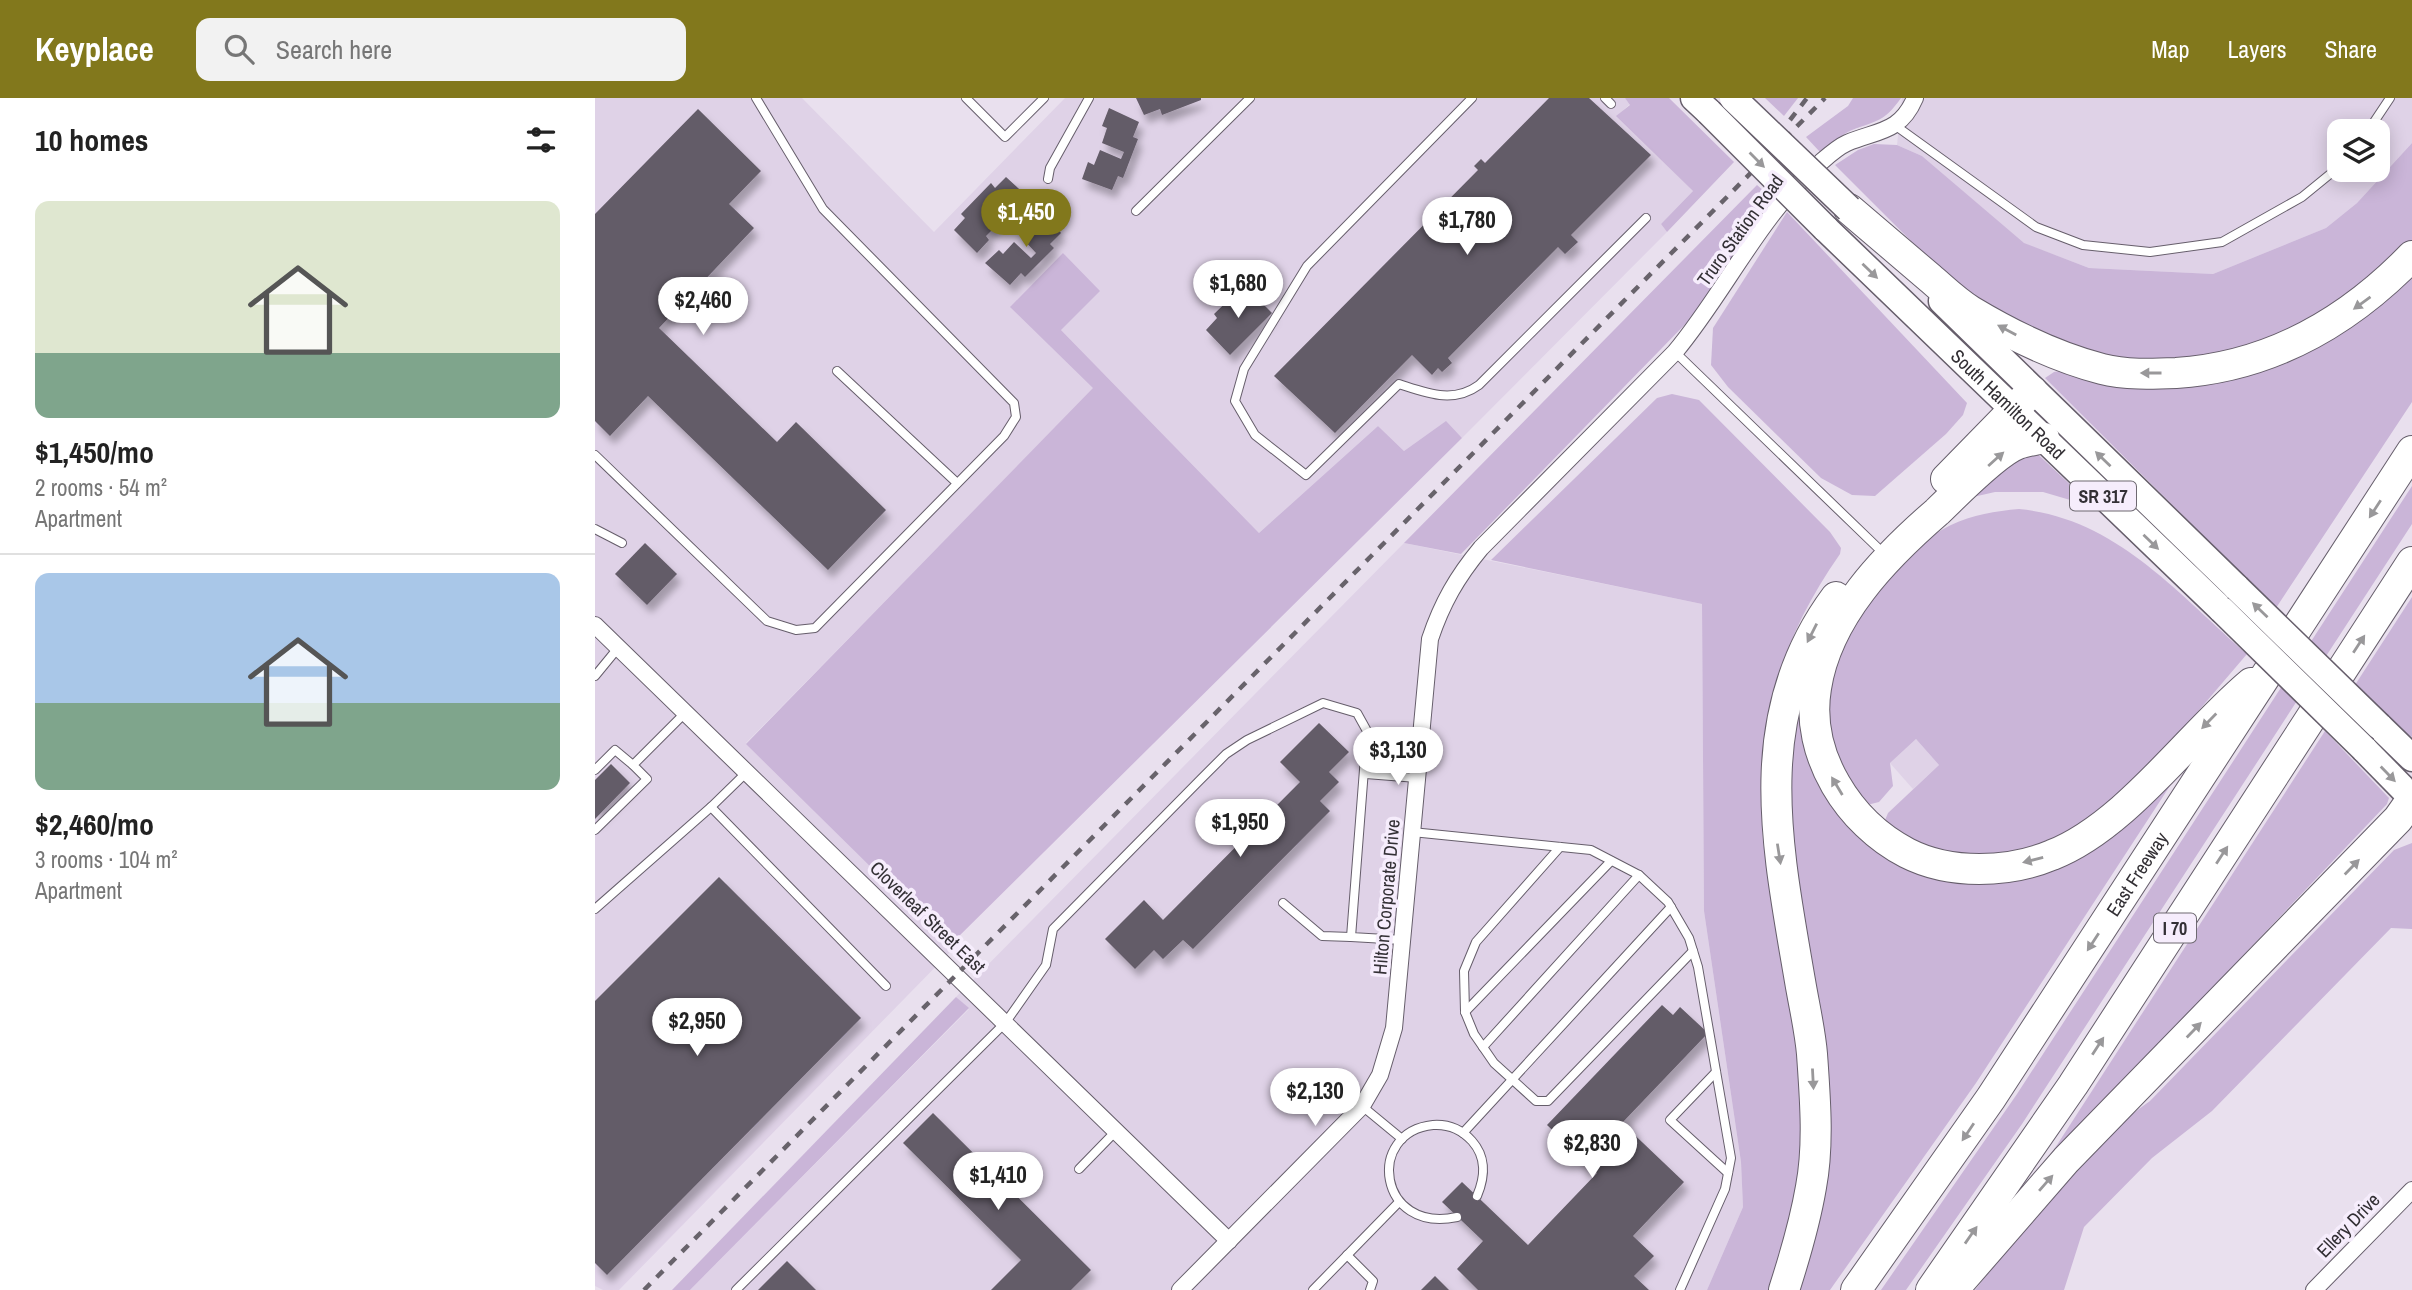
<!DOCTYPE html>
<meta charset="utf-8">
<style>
body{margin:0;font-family:"Archivo Narrow",sans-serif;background:#f2f2f2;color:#222;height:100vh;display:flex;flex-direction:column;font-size:26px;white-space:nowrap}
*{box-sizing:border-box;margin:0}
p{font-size:23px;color:#767676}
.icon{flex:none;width:38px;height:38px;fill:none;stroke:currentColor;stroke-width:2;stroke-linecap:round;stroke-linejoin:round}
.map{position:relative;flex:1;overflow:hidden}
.sheet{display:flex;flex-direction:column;background:#fff;width:595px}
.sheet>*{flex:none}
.tools{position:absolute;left:1732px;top:21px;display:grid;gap:14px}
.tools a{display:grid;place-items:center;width:63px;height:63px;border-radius:14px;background:#fff;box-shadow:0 4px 18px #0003;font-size:35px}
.price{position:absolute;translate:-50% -60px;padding:0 16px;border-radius:24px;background:#fff;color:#222;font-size:23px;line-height:46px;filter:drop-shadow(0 2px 4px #0008)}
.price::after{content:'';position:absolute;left:50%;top:42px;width:21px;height:16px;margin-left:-10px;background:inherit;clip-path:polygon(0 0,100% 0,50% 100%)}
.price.on{background:#82781c;color:#fff}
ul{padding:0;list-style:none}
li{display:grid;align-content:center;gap:14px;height:371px;padding:0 35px}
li+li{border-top:2px solid #e0e0e0}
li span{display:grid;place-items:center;height:217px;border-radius:14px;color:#555}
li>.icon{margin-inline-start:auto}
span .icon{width:126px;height:126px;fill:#fffc;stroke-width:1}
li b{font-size:30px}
h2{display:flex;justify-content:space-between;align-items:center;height:84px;padding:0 35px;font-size:30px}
header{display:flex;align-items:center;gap:42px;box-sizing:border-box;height:98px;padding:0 35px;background:#82781c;color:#fff}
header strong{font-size:33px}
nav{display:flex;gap:38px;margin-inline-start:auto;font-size:24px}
.search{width:490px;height:63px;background:#f2f2f2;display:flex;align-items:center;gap:18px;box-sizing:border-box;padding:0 24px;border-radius:14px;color:#767676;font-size:26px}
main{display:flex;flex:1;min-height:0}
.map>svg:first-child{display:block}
.built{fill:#dfd2e7;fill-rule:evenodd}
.green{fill:#cab5d8}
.building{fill:#635b67;filter:url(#shadow)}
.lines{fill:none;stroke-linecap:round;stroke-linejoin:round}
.service-casing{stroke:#665e6b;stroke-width:10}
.minor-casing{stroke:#665e6b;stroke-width:18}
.primary-casing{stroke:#665e6b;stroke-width:29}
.motorway-casing{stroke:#665e6b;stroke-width:32}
.service{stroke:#fff;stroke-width:8}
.minor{stroke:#fff;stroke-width:16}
.primary{stroke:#fff;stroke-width:26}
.motorway{stroke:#fff;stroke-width:30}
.rail{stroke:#68636b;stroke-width:4.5;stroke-dasharray:9 9;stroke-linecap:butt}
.primary-bridge-casing{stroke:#665e6b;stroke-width:29;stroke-linecap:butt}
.primary-bridge{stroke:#fff;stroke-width:26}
.oneway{fill:#99989a}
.labels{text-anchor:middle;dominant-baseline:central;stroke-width:7;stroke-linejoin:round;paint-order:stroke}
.shield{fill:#f6edfc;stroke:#6e6971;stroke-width:2}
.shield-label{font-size:18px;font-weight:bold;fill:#333035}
.street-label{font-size:19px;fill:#333035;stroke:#f6edfc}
</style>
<header>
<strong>Keyplace</strong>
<div class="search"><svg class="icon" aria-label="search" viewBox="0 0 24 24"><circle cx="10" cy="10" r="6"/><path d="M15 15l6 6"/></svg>Search here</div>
<nav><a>Map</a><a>Layers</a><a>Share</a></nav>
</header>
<main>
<section class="sheet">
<h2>10 homes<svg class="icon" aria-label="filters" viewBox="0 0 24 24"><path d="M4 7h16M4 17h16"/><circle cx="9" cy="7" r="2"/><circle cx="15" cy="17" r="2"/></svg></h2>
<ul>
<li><span style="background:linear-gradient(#dfe7d0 70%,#7fa58c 0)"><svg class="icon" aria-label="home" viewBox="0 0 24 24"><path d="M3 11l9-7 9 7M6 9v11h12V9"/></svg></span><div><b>$1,450/mo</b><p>2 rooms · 54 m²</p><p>Apartment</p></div></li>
<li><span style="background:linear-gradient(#a9c7e8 60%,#7fa58c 0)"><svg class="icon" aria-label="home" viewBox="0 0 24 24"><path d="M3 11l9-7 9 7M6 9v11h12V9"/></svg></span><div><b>$2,460/mo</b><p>3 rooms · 104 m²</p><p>Apartment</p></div></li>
</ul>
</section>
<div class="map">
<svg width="1817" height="1192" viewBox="0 0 1817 1192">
<defs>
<filter id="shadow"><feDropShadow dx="4.5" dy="8" stdDeviation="3.5" flood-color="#0004"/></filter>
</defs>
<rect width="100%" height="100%" fill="#e9e0ee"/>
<g class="built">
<path d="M0 0H207L339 134 470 0H1030L1035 6 1022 18 1098 93 1066 126 1072 134 867 340 850 324 809 353 783 328 664 435 465 231 469 155 416 208 499 290 151 645 360 849 24 1192H8L0 1188Z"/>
<path d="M1307 0H1817V45L1762 105 1731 130 1618 176 1494 170 1428 145 1327 58 1302 47ZM1745 33H1783V72H1745Z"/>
<path d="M809 445 1107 506 1109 813 1146 1064 1148 1109 1112 1192H95L374 911 361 899Z"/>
<path d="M1321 641 1344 667 1318 691 1295 665Z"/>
</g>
<g class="green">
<path d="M1030 0H1074L1139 64 1072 134 1066 126 1098 93 1021 18 1035 7Z"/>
<path d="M1170 0H1203L1189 18Z"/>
<path d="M1258 0H1306C1289 24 1283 22 1257 32 1246 37 1235 47 1225 54L1211 39 1253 8Z"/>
<path d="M1817 45V146L1733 215 1643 253 1583 262 1533 261 1478 251 1369 196 1240 67 1263 52 1279 46 1302 47 1327 58 1429 145 1494 170 1618 176 1731 130 1762 105Z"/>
<path d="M1162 87 1178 101 1156 127 1106 210 866 456 809 445Z"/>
<path d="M1192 114 1372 305 1368 317 1351 336 1280 398 1257 397 1226 380 1133 289 1116 267 1118 230Z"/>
<path d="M468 155 505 193 466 232 664 435 783 328 809 353 851 323 867 340 355 847 151 646 498 290 415 209Z"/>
<path d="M1817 174V304L1681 510 1450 280 1459 274 1470 272 1585 284Z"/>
<path d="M1077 296 1104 302 1235 434 1246 450 1245 456C1181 547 1160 634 1168 744L1210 993 1204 1083 1176 1192H1112L1148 1109 1146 1064 1109 813 1107 506 896 462 1062 300Z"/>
<path d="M1434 348 1499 409 1448 394H1400L1378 399Z"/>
<path d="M1817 388V426L1427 1026 1311 1192H1286L1422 996Z"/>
<path d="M1424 411C1521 420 1583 496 1652 556L1564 659 1494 727 1426 756 1352 758 1288 727 1293 715 1344 667 1321 641 1295 665 1298 688 1284 704 1272 707C1252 683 1239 664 1233 632 1220 562 1295 456 1356 427 1377 417 1401 413 1424 411Z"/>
<path d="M1817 499V639L1806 633 1760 587Z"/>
<path d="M1205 589 1237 696 1384 779 1584 674 1381 985 1235 1192H1201L1215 1144 1188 721Z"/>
<path d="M1730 633 1794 700 1792 706 1449 1067Z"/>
<path d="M1817 745V831L1796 830 1617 1013 1557 1060 1489 1129 1469 1192H1380C1433 1125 1485 1052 1555 1003L1799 752Z"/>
<path d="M361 899 374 910 95 1192H77Z"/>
</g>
<g class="building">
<path d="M541 0H606V2L567 17 565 11 549 17Z"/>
<path d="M954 0H994L1056 57 976 137 983 144 970 156 963 149 853 260 857 265 847 274 843 270 837 277 817 257 740 335 679 278 883 72 879 68 886 61 890 65Z"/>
<path d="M514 10 544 24 538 39 543 41 528 80 523 78 517 92 487 81 493 64 499 67 505 52 526 61 529 54 507 45 512 30 507 28Z"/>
<path d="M103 11 166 73 134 106 159 130 64 230 182 344 201 324 291 412 233 472 53 298 15 338 0 323V116Z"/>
<path d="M411 79 435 101 422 114 417 110 406 122 390 105 387 109 402 127 391 138 394 142 382 155 359 132 370 120 366 116 396 85 400 90Z"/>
<path d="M445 109 466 135 455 146 459 150 430 179 426 175 415 187 390 165 404 152 408 156 419 144 436 160 441 155 425 138 435 128 431 123Z"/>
<path d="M649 187 677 215 635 257 611 232 622 220 619 216Z"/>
<path d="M50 445 82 476 52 507 20 476Z"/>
<path d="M724 625 754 654 734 674 744 684 725 703 735 713 598 851 588 842 568 861 559 852 540 871 510 841 549 802 568 822 705 684 685 664Z"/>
<path d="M16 666 35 685 0 721V682Z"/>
<path d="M124 779 266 920 12 1177 0 1165V903Z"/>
<path d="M1067 907 1078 917 1085 909 1113 935 1027 1025 1089 1084 1038 1138 1059 1158 1039 1178 1054 1192H883L862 1171 888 1143 847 1104 867 1084 933 1147 1002 1075 952 1027Z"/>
<path d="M338 1015 496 1172 476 1192H396L426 1162 308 1045Z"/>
<path d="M192 1163 221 1192H163Z"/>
<path d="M840 1178 854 1192H826Z"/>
</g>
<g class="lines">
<g class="service-casing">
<g id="service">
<path d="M371 0 410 39 449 0"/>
<path d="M877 0 712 168 649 271 640 303 660 337 711 377 804 286C832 295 858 306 884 287L1051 120"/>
<path d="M1010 0 1016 6"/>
<path d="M1301 28 1441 129 1488 147 1555 154 1627 144 1707 99 1745 68"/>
<path d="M1773 33 1795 0"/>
<path d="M453 81 455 70 494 0"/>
<path d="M541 113 655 0"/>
<path d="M1080 254 1282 449"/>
<path d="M242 273 362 385"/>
<path d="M0 357 172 523 201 532 220 530 409 338 421 319 419 305 228 111 161 0"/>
<path d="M0 431 27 445"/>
<path d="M0 578 23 550"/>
<path d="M0 672 20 652 38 667"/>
<path d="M771 676 822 680"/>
<path d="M116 709 291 888"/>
<path d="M0 732 52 681 38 667 91 614"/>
<path d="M817 734 996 752 1044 777 1073 804 1094 840 1103 869 1136 1060 1130 1091 1085 1192"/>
<path d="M965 749 881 844 869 873 870 914 879 936 899 965 941 1003H953L1098 853"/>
<path d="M688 805 727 838 756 839"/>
<path d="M0 811 116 709 153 673"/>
<path d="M870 914 1016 763"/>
<path d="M888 949 1044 777"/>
<path d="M1121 974 1075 1022 1133 1075"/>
<path d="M767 1008 807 1041"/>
<path d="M868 1035 1076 809"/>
<path d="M484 1071 521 1033"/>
<path d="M862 1119C783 1136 770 1034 838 1027 853 1026 867 1032 877 1043 892 1060 890 1079 882 1098"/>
<path d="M752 1157 778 1183 775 1192"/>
<path d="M141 1192 411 924 451 867 458 831 605 682 631 656 652 642 728 605 762 615 772 633 756 839 808 842"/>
<path d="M718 1192 804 1104"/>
</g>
</g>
<g class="minor-casing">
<g id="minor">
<path d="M0 527 634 1143"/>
<path d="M585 1192 767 1008 785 977 799 930 835 541C847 505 862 479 886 450L1080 254C1131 193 1165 116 1226 64 1234 57 1243 49 1252 45 1283 32 1305 35 1320 0"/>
<path d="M1719 1192 1817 1092"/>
</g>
</g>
<g class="primary-casing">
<g id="primary">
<path d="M1099 0 1114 14"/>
<path id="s1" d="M1230 130 1627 512"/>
<path d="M1347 203 1642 490"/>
<path d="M1784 628 1817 660"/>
<path d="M1769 651 1817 700"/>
</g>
</g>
<g class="motorway-casing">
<g id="motorway">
<path d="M1254 111C1281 134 1308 157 1335 180 1348 191 1361 204 1376 213 1416 237 1461 259 1507 271 1530 277 1557 276 1581 275 1675 269 1752 225 1817 158"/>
<path d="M1449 340C1440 342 1431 343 1423 346 1401 354 1361 396 1342 414 1290 459 1232 518 1221 590 1210 657 1254 725 1312 755 1355 777 1414 775 1457 757 1531 728 1595 636 1656 585"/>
<path d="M1351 381 1437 293"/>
<path d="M1189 1192C1200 1158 1210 1124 1216 1089 1224 1047 1220 999 1217 956 1215 932 1209 907 1205 883 1182 748 1153 617 1241 499"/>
<path id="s2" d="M1261 1192 1396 1000 1817 353"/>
<path d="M1336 1192 1478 987 1817 464"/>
<path d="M1358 1192 1471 1062 1803 721 1817 701"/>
</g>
</g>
<use href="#service" class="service"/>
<use href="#minor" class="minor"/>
<use href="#primary" class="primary"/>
<use href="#motorway" class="motorway"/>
<g class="rail">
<path d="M1195 22 1212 0"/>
<path d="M49 1192 1230 0"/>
</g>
<g class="primary-bridge-casing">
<g id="primary-bridge">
<path d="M1138 0 1254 111"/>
<path d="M1114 14 1230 130"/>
<path d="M1642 490 1784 628"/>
<path d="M1627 512 1769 651"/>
</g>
</g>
<use href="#primary-bridge" class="primary-bridge"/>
</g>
<defs><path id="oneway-solid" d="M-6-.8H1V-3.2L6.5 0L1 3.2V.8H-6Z" transform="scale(1.75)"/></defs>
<g class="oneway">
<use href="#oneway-solid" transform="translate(1162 62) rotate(45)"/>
<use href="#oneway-solid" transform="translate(1275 173) rotate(44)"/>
<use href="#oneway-solid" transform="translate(1767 205) rotate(144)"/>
<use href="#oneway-solid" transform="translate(1412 232) rotate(-152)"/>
<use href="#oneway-solid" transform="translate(1556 275) rotate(-180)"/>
<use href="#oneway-solid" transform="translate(1401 361) rotate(-42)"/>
<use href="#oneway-solid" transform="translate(1508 361) rotate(-136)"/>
<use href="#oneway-solid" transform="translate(1780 411) rotate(123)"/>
<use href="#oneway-solid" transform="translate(1556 444) rotate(44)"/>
<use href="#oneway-solid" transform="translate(1665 512) rotate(-136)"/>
<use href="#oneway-solid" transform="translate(1217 535) rotate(117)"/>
<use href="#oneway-solid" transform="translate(1764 546) rotate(-57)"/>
<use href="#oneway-solid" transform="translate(1614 623) rotate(134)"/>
<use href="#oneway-solid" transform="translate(1793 676) rotate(46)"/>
<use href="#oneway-solid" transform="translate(1242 688) rotate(-121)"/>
<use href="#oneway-solid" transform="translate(1184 756) rotate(81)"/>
<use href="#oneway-solid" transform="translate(1627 757) rotate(-57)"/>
<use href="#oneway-solid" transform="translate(1438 762) rotate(166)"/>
<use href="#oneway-solid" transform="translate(1757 769) rotate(-46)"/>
<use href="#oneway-solid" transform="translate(1498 844) rotate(123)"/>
<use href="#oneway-solid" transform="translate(1599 932) rotate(-46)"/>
<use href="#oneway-solid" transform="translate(1503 948) rotate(-57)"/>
<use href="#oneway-solid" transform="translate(1218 981) rotate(87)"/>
<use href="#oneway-solid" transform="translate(1373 1034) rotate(124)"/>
<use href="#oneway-solid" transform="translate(1451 1085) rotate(-49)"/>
<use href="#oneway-solid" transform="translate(1376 1137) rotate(-55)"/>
</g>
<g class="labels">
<g class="shield">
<rect x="1475" y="383.5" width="66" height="29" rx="5"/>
<rect x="1559" y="815.5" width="42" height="29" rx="5"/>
</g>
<g class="shield-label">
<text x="1508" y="398">SR 317</text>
<text x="1580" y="830">I 70</text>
</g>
<g class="street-label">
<text transform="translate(1145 132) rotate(-54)">Truro Station Road</text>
<text stroke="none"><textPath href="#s1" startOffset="254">South Hamilton Road</textPath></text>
<text stroke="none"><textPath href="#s2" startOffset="502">East Freeway</textPath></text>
<text transform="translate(791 799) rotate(-85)">Hilton Corporate Drive</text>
<text transform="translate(333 819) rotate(44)">Cloverleaf Street East</text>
<text transform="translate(1753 1127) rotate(-46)">Ellery Drive</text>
</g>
</g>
</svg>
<div class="tools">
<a><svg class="icon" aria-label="layers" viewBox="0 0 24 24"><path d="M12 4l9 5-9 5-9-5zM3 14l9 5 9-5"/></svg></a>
</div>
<b class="price on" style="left:431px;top:151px">$1,450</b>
<b class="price" style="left:872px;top:159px">$1,780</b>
<b class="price" style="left:643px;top:222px">$1,680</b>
<b class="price" style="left:108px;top:239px">$2,460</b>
<b class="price" style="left:803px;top:689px">$3,130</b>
<b class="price" style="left:645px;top:761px">$1,950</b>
<b class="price" style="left:102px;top:960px">$2,950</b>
<b class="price" style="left:720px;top:1030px">$2,130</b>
<b class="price" style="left:997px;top:1082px">$2,830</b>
<b class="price" style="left:403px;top:1114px">$1,410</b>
</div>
</main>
